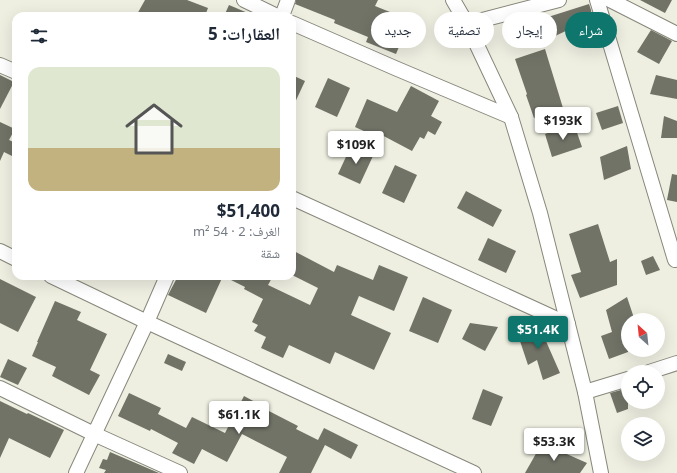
<!DOCTYPE html>
<html lang="ar">
<meta charset="utf-8">
<style>
body{margin:0;font-family:"Noto Sans","Noto Naskh Arabic",sans-serif;background:#f6f6f7;color:#1f2937;direction:rtl;height:100vh;display:flex;flex-direction:column;font-size:15px;white-space:nowrap}
*{box-sizing:border-box;margin:0}
p{font-size:13px;color:#747a83}
.icon{flex:none;width:22px;height:22px;fill:none;stroke:currentColor;stroke-width:2;stroke-linecap:round;stroke-linejoin:round}
.map{position:relative;flex:1;overflow:hidden;direction:ltr}
.details{position:absolute;left:12px;top:12px;width:284px;height:268px;display:flex;flex-direction:column;background:#fff;border-radius:12px;box-shadow:0 4px 16px #0002;direction:rtl}
.details>*{flex:none}
.top-card{position:absolute;left:308px;top:12px;width:309px;height:36px;direction:rtl;display:flex;gap:8px}
.needle{width:26px;rotate:333deg}
.fabs{position:absolute;left:621px;top:313px;display:grid;gap:8px}
.fabs a{display:grid;place-items:center;width:44px;height:44px;border-radius:50%;background:#fff;box-shadow:0 4px 16px #0002;font-size:20px}
.price{position:absolute;translate:-50% -34px;padding:0 9px;border-radius:4px;background:#fff;color:#222;font-size:13px;line-height:26px;filter:drop-shadow(0 1px 2px #0008)}
.price::after{content:'';position:absolute;left:50%;top:24px;width:12px;height:9px;margin-left:-6px;background:inherit;clip-path:polygon(0 0,100% 0,50% 100%)}
.price.active{background:#0f766e;color:#fff}
ul{padding:0;list-style:none}
li{display:grid;align-content:center;gap:8px;height:212px;padding:0 16px}
li+li{border-top:1px solid #e0e1e3}
li span{display:grid;place-items:center;height:124px;border-radius:12px;color:#555}
li>.icon{margin-inline-start:auto}
span .icon{width:72px;height:72px;fill:#fffc;stroke-width:1}
li b{font-size:17px}
h2{display:flex;justify-content:space-between;align-items:center;height:48px;padding:0 16px;font-size:17px}
.chip{padding:0 14px;border-radius:18px;background:#fff;box-shadow:0 4px 16px #0002;font-size:14px;line-height:36px}
.chip.active{background:#0f766e;color:#fff}
.map>svg:first-child{display:block}
.building{fill:#727367}
.lines{fill:none;stroke-linecap:round;stroke-linejoin:round}
.street-casing{stroke:#87877b;stroke-width:16}
.street{stroke:#fff;stroke-width:14}
</style>
<div class="map">
<svg width="677" height="473" viewBox="0 0 677 473">
<rect width="100%" height="100%" fill="#eeefe1"/>
<g class="building">
<path d="M145 0H187L208 8 205 16H136Z"/>
<path d="M296 0H378L375 6 410 20 396 54 366 42 368 37 334 23 335 20 295 4Z"/>
<path d="M640 0H672L665 13Z"/>
<path d="M589 4 591 10 593 27 570 35 568 30 540 43 532 29 548 17Z"/>
<path d="M229 5 255 16H224Z"/>
<path d="M651 30 672 41 659 64 637 52Z"/>
<path d="M545 49 563 108 534 118 526 95 527 94 515 59Z"/>
<path d="M0 75 14 82 0 109Z"/>
<path d="M292 75 305 81 292 109Z"/>
<path d="M656 75 677 80V99L650 94Z"/>
<path d="M328 78 350 88 337 117 315 107Z"/>
<path d="M411 86 439 101 431 116 442 122 435 135 428 131 424 139 420 137 412 151 378 133 377 137 355 127 367 99 397 112Z"/>
<path d="M618 106 623 123 602 130 596 113Z"/>
<path d="M664 116 677 121V138H661Z"/>
<path d="M0 122 15 129 9 140 16 143V158L4 152 0 161Z"/>
<path d="M574 124 582 147 552 157 545 134Z"/>
<path d="M351 146 373 156 360 184 338 174Z"/>
<path d="M627 146 631 169 604 180 600 157Z"/>
<path d="M395 165 417 175 404 203 382 193Z"/>
<path d="M672 174 677 175V202L667 200Z"/>
<path d="M466 191 502 210 493 227 457 208Z"/>
<path d="M598 224 610 262 617 259V285L580 298 571 275 581 272 569 234Z"/>
<path d="M488 238 516 251 506 273 478 260Z"/>
<path d="M292 250 334 272 337 265 373 280 379 265 408 277 394 311 359 296 351 315 391 333 374 370 335 352 330 364 289 345 283 358 261 348 266 337 254 331 258 325 252 322 263 299 244 289 245 287 223 276H273L268 285 310 305 318 288 292 275Z"/>
<path d="M653 256 660 270 646 275 641 261Z"/>
<path d="M178 276H223L206 313 168 295Z"/>
<path d="M0 279 36 297 18 332 0 323Z"/>
<path d="M423 297 452 310 438 343 409 331Z"/>
<path d="M627 297 634 318 628 320V352L609 359 601 336 612 332 606 310Z"/>
<path d="M55 301 81 312 77 320 107 334 90 370 100 375 89 395 52 376 56 367 32 356 38 342H37Z"/>
<path d="M470 323 498 327 485 351 462 339Z"/>
<path d="M538 323 560 373 543 380 537 360 528 365 516 329Z"/>
<path d="M168 354 186 362 182 371 164 363Z"/>
<path d="M8 359 27 368 18 385 0 377Z"/>
<path d="M628 388V409L617 413 610 393Z"/>
<path d="M483 389 503 397 491 426 472 419Z"/>
<path d="M129 393 161 408 158 414 186 428 192 417 225 433 244 396 266 408 265 409 298 426 296 429 318 440 324 428 358 445 351 459 325 445 311 473H279L287 457 242 434 227 462 202 449 194 464 172 453 178 443 151 429 150 431 118 416Z"/>
<path d="M0 401 27 414 28 413 64 430 50 458 9 438 0 458Z"/>
<path d="M542 443 587 463 580 473H525Z"/>
<path d="M110 452 159 473H104L106 470 99 468 103 459 107 460Z"/>
</g>
<g class="lines">
<g class="street-casing">
<g id="street">
<path d="M244 0 277 16"/>
<path d="M453 0 467 24 511 117 540 213 585 392 601 473"/>
<path d="M597 0 675 260 677 255"/>
<path d="M610 0 677 34"/>
<path d="M282 16 288 0"/>
<path d="M292 23 395 68 511 117"/>
<path d="M467 24 559 0"/>
<path d="M0 65 16 72"/>
<path d="M292 198 568 324"/>
<path d="M0 251 16 259"/>
<path d="M51 276 147 322 474 473"/>
<path d="M649 372 677 363"/>
<path d="M0 388 94 434 180 473"/>
<path d="M585 392 628 379"/>
<path d="M76 473 147 322 167 276"/>
</g>
</g>
<use href="#street" class="street"/>
</g>
</svg>
<div class="fabs">
<a><svg class="needle" viewBox="-14 -14 28 28"><path d="M0-13l5 13h-10z" fill="#e53935"/><path d="M0 13l5-13h-10z" fill="#747a83"/></svg></a>
<a><svg class="icon" aria-label="locate" viewBox="0 0 24 24"><circle cx="12" cy="12" r="6"/><path d="M12 2v4M12 18v4M2 12h4M18 12h4"/></svg></a>
<a><svg class="icon" aria-label="layers" viewBox="0 0 24 24"><path d="M12 4l9 5-9 5-9-5zM3 14l9 5 9-5"/></svg></a>
</div>
<b class="price" style="left:563px;top:141px">$193K</b>
<b class="price" style="left:356px;top:165px">$109K</b>
<b class="price active" style="left:538px;top:350px">$51.4K</b>
<b class="price" style="left:239px;top:435px">$61.1K</b>
<b class="price" style="left:554px;top:462px">$53.3K</b>
<div class="top-card">
<a class="chip active">شراء</a>
<a class="chip">إيجار</a>
<a class="chip">تصفية</a>
<a class="chip">جديد</a>
</div>
<section class="details">
<h2>العقارات: 5<svg class="icon" aria-label="filters" viewBox="0 0 24 24"><path d="M4 7h16M4 17h16"/><circle cx="9" cy="7" r="2"/><circle cx="15" cy="17" r="2"/></svg></h2>
<ul>
<li><span style="background:linear-gradient(#dfe7d0 65%,#c2b280 0)"><svg class="icon" aria-label="home" viewBox="0 0 24 24"><path d="M3 11l9-7 9 7M6 9v11h12V9"/></svg></span><div><b>$51,400</b><p>الغرف: 2 · 54 m²</p><p>شقة</p></div></li>
</ul>
</section>
</div>
